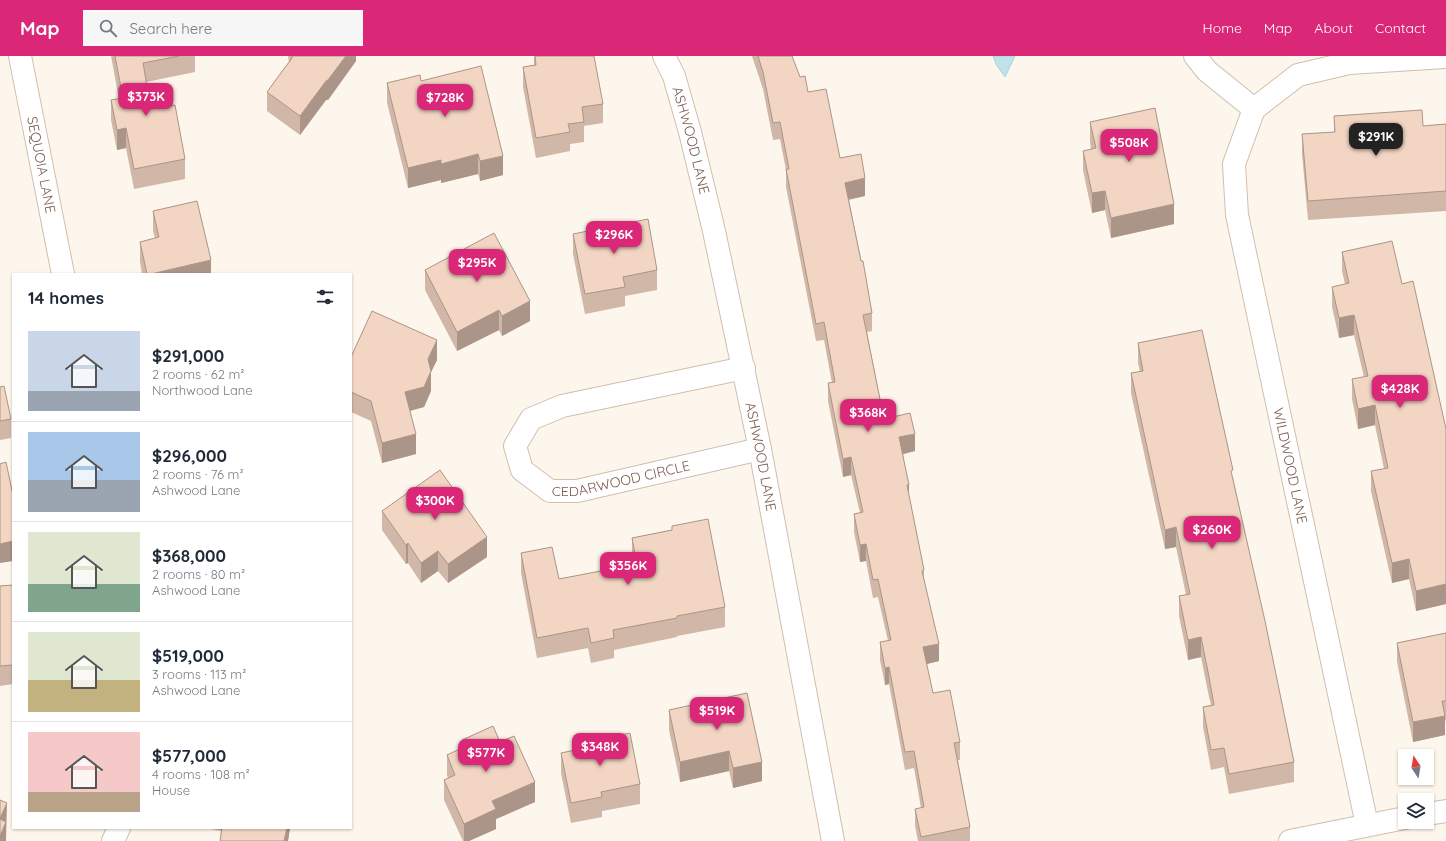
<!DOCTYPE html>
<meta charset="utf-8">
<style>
body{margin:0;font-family:Quicksand,sans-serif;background:#f6f6f7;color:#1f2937;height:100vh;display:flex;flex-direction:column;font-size:15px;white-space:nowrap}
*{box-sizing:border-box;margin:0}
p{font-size:13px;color:#747a83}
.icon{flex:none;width:22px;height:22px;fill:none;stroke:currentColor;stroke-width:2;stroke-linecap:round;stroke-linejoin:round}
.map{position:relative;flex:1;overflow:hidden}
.drawer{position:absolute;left:12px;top:217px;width:340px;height:556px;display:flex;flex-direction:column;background:#fff;border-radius:0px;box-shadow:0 1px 3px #0004}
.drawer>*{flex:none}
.needle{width:26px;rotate:348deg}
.fabs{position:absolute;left:1398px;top:693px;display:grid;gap:8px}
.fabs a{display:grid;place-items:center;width:36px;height:36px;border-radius:0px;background:#fff;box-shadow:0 1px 3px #0004;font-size:20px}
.price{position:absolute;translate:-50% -34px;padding:0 9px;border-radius:8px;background:#db2777;color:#fff;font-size:13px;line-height:26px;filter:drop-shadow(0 1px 2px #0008)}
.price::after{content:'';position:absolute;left:50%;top:24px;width:12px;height:9px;margin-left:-6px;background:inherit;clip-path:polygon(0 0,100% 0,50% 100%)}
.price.current{background:#222;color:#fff}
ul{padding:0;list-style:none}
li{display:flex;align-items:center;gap:12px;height:100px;padding:0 16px}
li+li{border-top:1px solid #e0e1e3}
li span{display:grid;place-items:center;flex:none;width:112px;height:80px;border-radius:0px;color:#555}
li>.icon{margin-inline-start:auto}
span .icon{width:48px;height:48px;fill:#fffc;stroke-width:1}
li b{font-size:17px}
h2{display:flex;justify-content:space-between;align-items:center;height:48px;padding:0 16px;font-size:17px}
header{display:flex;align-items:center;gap:24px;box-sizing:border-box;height:56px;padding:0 20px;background:#db2777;color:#fff}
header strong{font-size:19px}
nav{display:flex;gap:22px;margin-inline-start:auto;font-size:14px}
.search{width:280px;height:36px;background:#f6f6f7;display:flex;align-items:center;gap:10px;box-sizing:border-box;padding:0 14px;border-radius:0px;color:#747a83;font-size:15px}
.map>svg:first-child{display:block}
.water{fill:#bfe3e8;stroke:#a5d3da}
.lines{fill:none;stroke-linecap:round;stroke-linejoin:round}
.minor-casing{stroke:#d1beb0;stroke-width:24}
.minor{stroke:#fff;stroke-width:22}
.wall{fill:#d1b7a8}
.shaded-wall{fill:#aa9588}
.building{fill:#f3d5c3;stroke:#aa9588}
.labels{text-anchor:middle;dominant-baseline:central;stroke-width:4;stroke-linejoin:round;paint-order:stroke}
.street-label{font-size:14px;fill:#7a5c4d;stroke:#fffaf3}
</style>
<header>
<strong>Map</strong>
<div class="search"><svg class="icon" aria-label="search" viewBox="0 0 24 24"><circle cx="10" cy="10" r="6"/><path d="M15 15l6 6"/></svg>Search here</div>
<nav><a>Home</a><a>Map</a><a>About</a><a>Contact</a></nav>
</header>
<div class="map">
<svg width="1446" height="785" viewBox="0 0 1446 785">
<rect width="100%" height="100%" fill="#fdf6ec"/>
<path class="water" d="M993 0H1015L1005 21 996 8Z"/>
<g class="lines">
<g class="minor-casing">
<g id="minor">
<path id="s1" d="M20 0 63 218"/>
<path id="s2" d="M664 0 674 20 690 76 714 175 760 393 833 785"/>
<path d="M1195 0 1207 15 1254 53"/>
<path id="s3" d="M1254 53 1234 108 1237 159 1367 769"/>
<path d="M1254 53 1298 19 1349 7 1446 1"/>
<path id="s4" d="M744 312 562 350 531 363 515 390 522 414 550 435H577L760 393"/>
<path d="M1427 758 1446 755"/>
<path d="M113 785 119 772"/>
<path d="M1290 785 1405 762"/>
</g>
</g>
<use href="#minor" class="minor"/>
</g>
<g class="wall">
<path d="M111 0H195V16L146 26 151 53 185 103V123L134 133 126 92 117 94 111 64V44L119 43Z"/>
<path d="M288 0H356V5L328 44H326L300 79 267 55V36L289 6Z"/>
<path d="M534 0 603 48V67L584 70V86L570 88V95L536 102 523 31V11L534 9Z"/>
<path d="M752 0H792L800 21 808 36 840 102 865 140 849 144 872 257V275L867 276 884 363 915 395 903 398 909 442 924 514V522L939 605 926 608 933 637 960 686V704H958L970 771V785H918L915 770V753L921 752 914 712 905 714 889 628 885 629 880 604V586L888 585 878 541 873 542 866 505 860 506 854 476V458L860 457 851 419 843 421 828 345V327H832L824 284 816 285 786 131V114L780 83 773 84 763 33Z"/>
<path d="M421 25 503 119 480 125 478 118 441 127V124L408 132 387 47V27Z"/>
<path d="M1334 60 1423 70 1446 68V155L1308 164 1302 98V78L1334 76Z"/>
<path d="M1090 66 1174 168 1111 182 1105 154 1092 157 1083 114V95L1091 93 1090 86Z"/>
<path d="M153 155 211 218H142L140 205V186L155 182 153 175Z"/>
<path d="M573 178 657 214V234L625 240V250L585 258 573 198Z"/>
<path d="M1342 196 1402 228 1446 373V548L1416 555 1409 523 1392 527 1371 435V415L1384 413 1375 369 1358 373 1352 343V323L1364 321 1354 279 1339 282 1332 251V231L1345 228 1342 215Z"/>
<path d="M425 214 530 265 502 280 499 274 457 295 425 234Z"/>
<path d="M1138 287 1233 422 1294 706V726L1229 738 1224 711 1211 714 1203 671V651L1211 649 1209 641 1201 601 1188 604 1179 560V540L1186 539 1176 491 1165 493 1131 337V317L1140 316 1138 307Z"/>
<path d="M351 301 437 304 431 316V335L424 351 410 355 416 398 382 407 371 365 351 356Z"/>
<path d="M0 331 11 363V382L0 384Z"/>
<path d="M382 455 487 501 448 527 438 515 421 527 408 507 406 508 382 474Z"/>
<path d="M672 470 725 551V571L677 580V581L614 594V602L591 607 588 592 537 602 521 517V497L559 523 633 509 632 501V482L672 474Z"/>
<path d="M13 529V628L0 630V530Z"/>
<path d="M1446 577V664L1445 665V679L1413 686 1397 606V587Z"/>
<path d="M747 637 762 725 733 732 729 715 680 726 669 674V654Z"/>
<path d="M462 684 500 686 535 746 496 763V773L469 785H463L444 744V724L448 722 447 719V699L462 692Z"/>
<path d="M574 688 640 728V748L602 755V761L571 767 561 717V697L574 695Z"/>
<path d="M206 772H290L288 785H220L221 775Z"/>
</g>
<g class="shaded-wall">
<path d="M346 0H356V5L328 44H326L300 79V60L326 25Z"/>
<path d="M126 72V92L117 94V74Z"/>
<path d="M478 98V118L441 127V108Z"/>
<path d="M503 100V119L480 125V105Z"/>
<path d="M441 104V124L408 132V112Z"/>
<path d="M865 122V140L845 144V127Z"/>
<path d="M1105 135V154L1092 157V137Z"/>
<path d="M1174 148V168L1111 182V162Z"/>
<path d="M211 204V218H151Z"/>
<path d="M530 245V265L502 280V260Z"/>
<path d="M499 254V274L457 295V276Z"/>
<path d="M1354 259V279L1339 282V262Z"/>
<path d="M437 284V304L431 316V335L424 351 405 356V336L428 303Z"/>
<path d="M1375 349V369L1358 373V353Z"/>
<path d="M416 378V398L382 407V387Z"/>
<path d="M915 378V395L899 399V381Z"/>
<path d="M851 401V419L843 421V403Z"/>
<path d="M907 429H909V446Z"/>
<path d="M1176 471V491L1165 493V474Z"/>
<path d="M487 481V501L448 527V508Z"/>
<path d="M13 485V505L0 507V488Z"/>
<path d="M408 487V507L406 508V489Z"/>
<path d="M866 488V505L860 506V489Z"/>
<path d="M438 495V515L421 527V507Z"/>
<path d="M1409 503V523L1392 527V507Z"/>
<path d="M1446 528V548L1416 555V535Z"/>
<path d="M1201 581V601L1188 604V584Z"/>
<path d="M939 588V605L923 609V591Z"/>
<path d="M889 611V628L885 629V612Z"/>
<path d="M1445 660V679L1413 686V666Z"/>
<path d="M729 695V715L680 726V706Z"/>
<path d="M762 706V725L733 732V712Z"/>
<path d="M535 726V746L496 763V773L469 785H464V768L492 745Z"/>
<path d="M7 747 6 785H0V762Z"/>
<path d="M287 772H290L288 785H284Z"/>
</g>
<g class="building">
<path d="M115 0H179L143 7 151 53 175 49 185 103 134 113 126 72 117 74 111 44 123 42Z"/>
<path d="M292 0H346L328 24 326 25 300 60 267 36 292 2Z"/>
<path d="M535 0H594L603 48 582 51 584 66 568 68 570 76 536 82 523 11 536 9Z"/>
<path d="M758 0H792L800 21 805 20 808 36 826 33 840 102 861 98 865 122 845 127 861 205H863L872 257 863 259 884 363 910 357 915 378 899 381 909 429H907L924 514 922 515 939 588 923 591 933 637 950 634 960 686 954 687 970 771 921 781 915 753 924 751 914 695 905 696 889 611 885 612 880 586 891 584 878 523 873 524 866 488 860 489 854 458 863 456 851 401 843 403 828 327 835 326 824 266 816 268 786 113H789L780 66 773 67 763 16Z"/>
<path d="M481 10 503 100 480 105 478 98 441 108V104L408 112 387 27 420 19 421 25Z"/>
<path d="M1155 52 1174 148 1111 162 1105 135 1092 137 1083 95 1096 92 1090 66Z"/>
<path d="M1422 54 1423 70 1446 68V135L1308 145 1302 78 1335 76 1334 60Z"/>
<path d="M197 145 211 204 151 218H147L140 186 159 181 153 155Z"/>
<path d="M648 163 657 214 623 221 625 231 585 238 573 178Z"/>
<path d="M494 177 530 245 502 260 499 254 457 276 425 214Z"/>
<path d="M1392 185 1402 228 1413 225 1446 373V528L1416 535 1409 503 1392 507 1371 415 1388 412 1375 349 1358 353 1352 323 1368 320 1354 259 1339 262 1332 231 1349 227 1342 196Z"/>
<path d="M372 255 437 284 428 303 431 315 424 331 405 336 416 378 382 387 371 345 351 336V301Z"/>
<path d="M1202 274 1233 414 1231 415 1265 565 1294 706 1229 718 1224 692 1211 694 1203 651 1214 649 1209 621 1201 581 1188 584 1179 540 1190 538 1176 471 1165 474 1131 317 1143 315 1138 287Z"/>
<path d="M4 330 11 363 0 365V331Z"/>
<path d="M6 406 13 439V485L0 488V408Z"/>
<path d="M440 414 487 481 448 508 438 495 421 507 408 487 406 489 382 455Z"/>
<path d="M708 463 725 551 677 560V562L613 574 614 582 591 587 588 572 537 582 521 497 552 491 559 523 637 508 632 482 672 474V470Z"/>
<path d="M13 529V609L0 610V530Z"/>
<path d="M1446 577V645H1442L1445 660 1413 666 1397 587Z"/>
<path d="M747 637 762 706 733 712 729 695 680 706 669 654Z"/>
<path d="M493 670 500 686 514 680 535 726 492 745 496 753 464 768 444 724 455 719 447 699 466 690 462 684Z"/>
<path d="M630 677 640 728 601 736 602 741 571 747 561 697 575 694 574 688Z"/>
<path d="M0 744 7 747 0 762Z"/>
<path d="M0 763 6 766 0 780Z"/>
<path d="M222 772H287L284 785H220Z"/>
</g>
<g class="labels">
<g class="street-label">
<text stroke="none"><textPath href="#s2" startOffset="89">ASHWOOD LANE</textPath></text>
<text stroke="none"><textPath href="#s1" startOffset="111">SEQUOIA LANE</textPath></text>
<text stroke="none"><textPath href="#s2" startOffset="413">ASHWOOD LANE</textPath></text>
<text stroke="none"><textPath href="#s3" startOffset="366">WILDWOOD LANE</textPath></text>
<text stroke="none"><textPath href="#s4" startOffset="383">CEDARWOOD CIRCLE</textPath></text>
</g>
</g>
</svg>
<div class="fabs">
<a><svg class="needle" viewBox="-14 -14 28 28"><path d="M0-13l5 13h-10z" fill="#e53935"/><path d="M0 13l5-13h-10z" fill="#747a83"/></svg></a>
<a><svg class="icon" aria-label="layers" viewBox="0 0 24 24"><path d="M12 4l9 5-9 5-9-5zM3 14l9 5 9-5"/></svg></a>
</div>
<b class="price" style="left:146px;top:61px">$373K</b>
<b class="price" style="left:445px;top:62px">$728K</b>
<b class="price current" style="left:1376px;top:101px">$291K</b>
<b class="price" style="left:1129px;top:107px">$508K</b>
<b class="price" style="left:614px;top:199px">$296K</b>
<b class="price" style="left:477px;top:227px">$295K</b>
<b class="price" style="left:1400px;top:353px">$428K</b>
<b class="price" style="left:868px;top:377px">$368K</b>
<b class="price" style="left:435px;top:465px">$300K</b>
<b class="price" style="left:1212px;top:494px">$260K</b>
<b class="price" style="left:628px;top:530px">$356K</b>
<b class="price" style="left:717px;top:675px">$519K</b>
<b class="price" style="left:600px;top:711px">$348K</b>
<b class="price" style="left:486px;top:717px">$577K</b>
<section class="drawer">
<h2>14 homes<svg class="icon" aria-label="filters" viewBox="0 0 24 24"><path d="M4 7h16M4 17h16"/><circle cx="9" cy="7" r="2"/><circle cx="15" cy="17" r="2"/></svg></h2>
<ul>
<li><span style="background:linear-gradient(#c9d6e8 75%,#9aa5b1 0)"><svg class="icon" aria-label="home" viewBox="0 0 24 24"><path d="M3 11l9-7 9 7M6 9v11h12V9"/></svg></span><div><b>$291,000</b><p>2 rooms · 62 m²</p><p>Northwood Lane</p></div></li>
<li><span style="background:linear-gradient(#a9c7e8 60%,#9aa5b1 0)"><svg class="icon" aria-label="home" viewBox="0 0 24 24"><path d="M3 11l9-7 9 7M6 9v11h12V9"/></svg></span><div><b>$296,000</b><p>2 rooms · 76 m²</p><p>Ashwood Lane</p></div></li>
<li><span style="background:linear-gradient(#dfe7d0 65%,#7fa58c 0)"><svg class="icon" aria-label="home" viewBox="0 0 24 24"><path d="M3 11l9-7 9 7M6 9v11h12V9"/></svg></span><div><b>$368,000</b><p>2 rooms · 80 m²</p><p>Ashwood Lane</p></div></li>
<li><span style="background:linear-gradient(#dfe7d0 60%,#c2b280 0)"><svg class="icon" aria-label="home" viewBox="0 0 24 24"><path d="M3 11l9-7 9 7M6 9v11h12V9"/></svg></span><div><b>$519,000</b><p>3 rooms · 113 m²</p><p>Ashwood Lane</p></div></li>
<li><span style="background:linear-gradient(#f6c9c9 75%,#b9a48a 0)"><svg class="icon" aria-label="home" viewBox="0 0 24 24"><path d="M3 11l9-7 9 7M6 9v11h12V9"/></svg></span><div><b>$577,000</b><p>4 rooms · 108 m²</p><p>House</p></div></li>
</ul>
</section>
</div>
